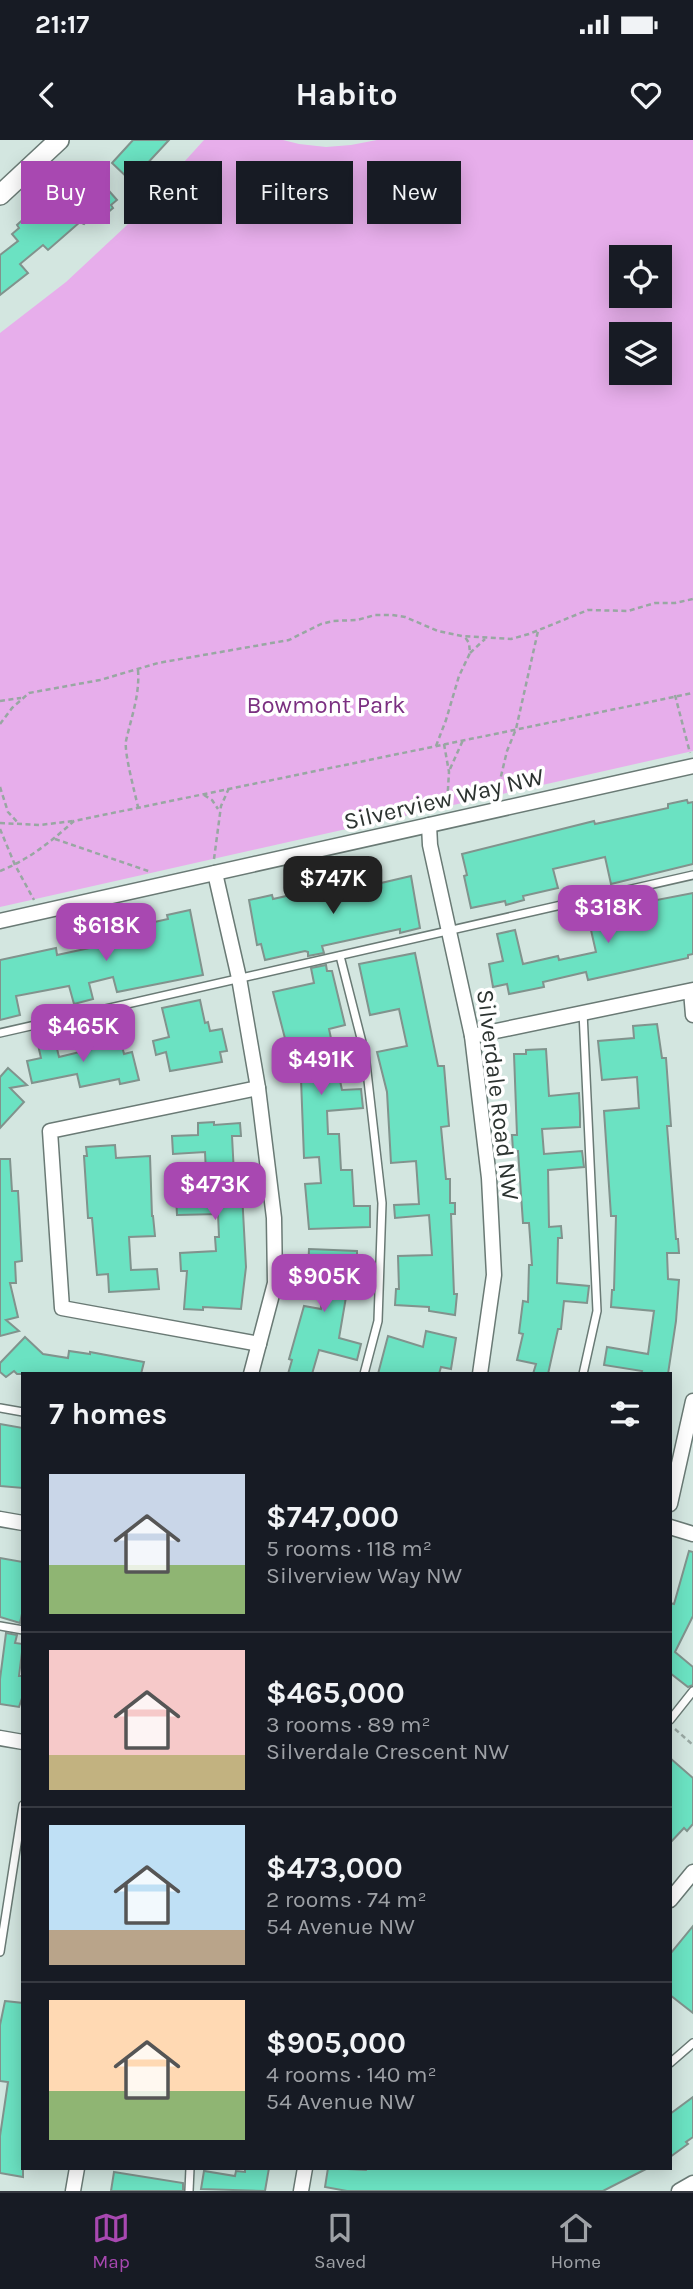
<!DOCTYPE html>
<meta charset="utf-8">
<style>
body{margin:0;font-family:Karla,sans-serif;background:#20242c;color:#f1f3f6;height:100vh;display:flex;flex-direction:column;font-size:26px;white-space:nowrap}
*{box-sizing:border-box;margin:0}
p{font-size:23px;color:#9ea1a6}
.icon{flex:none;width:38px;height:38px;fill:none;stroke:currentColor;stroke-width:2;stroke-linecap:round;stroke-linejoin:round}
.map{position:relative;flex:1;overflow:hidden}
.details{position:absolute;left:21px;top:1232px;width:651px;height:798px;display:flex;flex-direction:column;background:#171b24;border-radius:0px;box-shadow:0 4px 18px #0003}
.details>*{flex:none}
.guide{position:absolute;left:21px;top:21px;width:651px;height:63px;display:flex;gap:14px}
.buttons{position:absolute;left:609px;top:105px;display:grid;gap:14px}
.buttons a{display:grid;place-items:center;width:63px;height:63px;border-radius:0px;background:#171b24;box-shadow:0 4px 18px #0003;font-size:35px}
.price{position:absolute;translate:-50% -60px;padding:0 16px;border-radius:14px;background:#a848b1;color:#fff;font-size:23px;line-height:46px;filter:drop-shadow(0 2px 4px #0008)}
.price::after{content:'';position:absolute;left:50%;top:42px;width:21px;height:16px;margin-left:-10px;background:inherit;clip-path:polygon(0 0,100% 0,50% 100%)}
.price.current{background:#222;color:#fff}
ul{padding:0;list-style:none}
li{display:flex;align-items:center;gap:21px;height:175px;padding:0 28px}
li+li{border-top:2px solid #363941}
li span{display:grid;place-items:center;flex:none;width:196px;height:140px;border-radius:0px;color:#555}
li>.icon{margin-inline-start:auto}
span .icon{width:84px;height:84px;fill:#fffc;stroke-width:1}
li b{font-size:30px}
h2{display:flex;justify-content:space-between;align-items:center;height:84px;padding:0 28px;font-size:30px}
.pill{padding:0 24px;border-radius:0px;background:#171b24;box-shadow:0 4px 18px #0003;font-size:24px;line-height:63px}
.pill.current{background:#a848b1;color:#fff}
.status{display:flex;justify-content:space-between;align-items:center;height:49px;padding:0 35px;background:#171b24;direction:ltr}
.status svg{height:19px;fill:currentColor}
header{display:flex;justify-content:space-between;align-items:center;height:91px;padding:0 28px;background:#171b24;font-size:32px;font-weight:700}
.menu{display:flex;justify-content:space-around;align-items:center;height:98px;border-top:2px solid #363941;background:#171b24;font-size:19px;color:#9ea1a6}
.menu a{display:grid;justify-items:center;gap:4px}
.menu .current{color:#a848b1}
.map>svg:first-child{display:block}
.green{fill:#e7aeeb;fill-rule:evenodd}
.building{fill:#6be2c2;stroke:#81938d;stroke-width:2}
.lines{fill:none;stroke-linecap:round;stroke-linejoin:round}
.lane-casing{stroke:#6a7a75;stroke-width:10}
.street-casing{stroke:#6a7a75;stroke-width:17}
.secondary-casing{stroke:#6a7a75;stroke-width:22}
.path{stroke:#98a7a2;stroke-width:2.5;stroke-dasharray:5 3.5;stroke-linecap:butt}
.lane{stroke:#fff;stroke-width:7}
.street{stroke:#fff;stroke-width:14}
.secondary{stroke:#fff;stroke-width:19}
.labels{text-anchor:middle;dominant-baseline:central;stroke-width:7;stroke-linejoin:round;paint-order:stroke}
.park-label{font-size:24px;fill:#7b3081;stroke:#fff}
.street-label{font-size:24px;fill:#2c3330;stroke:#fff}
</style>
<div class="status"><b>21:17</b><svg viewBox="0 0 49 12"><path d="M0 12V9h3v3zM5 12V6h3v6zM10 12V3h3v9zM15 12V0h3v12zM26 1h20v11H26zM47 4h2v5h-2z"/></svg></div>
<header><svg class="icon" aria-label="back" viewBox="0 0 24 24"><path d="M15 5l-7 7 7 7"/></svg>Habito<svg class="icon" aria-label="heart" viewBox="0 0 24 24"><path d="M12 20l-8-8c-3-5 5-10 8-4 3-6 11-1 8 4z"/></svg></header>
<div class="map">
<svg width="693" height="2051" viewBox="0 0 693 2051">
<rect width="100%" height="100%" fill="#d3e6e0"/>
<path class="green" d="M204 0H283L299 4 326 7 351 5 377 0H693V611L0 767V193L66 142 126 86ZM621 117H660V156H621ZM621 194H660V233H621Z"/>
<g class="building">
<path d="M133 0H169L131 41 112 23Z"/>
<path d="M88 27 117 60 111 65 113 68 99 80 94 74 84 84 80 82 48 110 43 105 20 124 28 133 0 155V115L18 101 12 94 19 88 17 85 31 72 40 80 51 71 72 52 65 44 82 28 85 31Z"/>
<path d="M687 660 688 663 693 662V724L611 744 605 717 553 729 558 748 523 756 524 760 506 765 505 761 471 768 464 736 467 735 462 714 594 681 595 684 668 668V664Z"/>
<path d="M379 735 381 743 411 736 420 788 400 793V789L322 806 324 813 308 816V812L305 811 265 820 261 804 257 805 249 760 272 755 273 759Z"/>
<path d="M693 753V814L688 815V818L588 840 586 832 543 842 544 847 509 854 507 844 493 847 489 824 503 821 497 794 515 790 523 824 558 816 559 820 596 812 588 777 610 772V769Z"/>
<path d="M190 770 203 835 117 852 113 837 89 843 93 859 74 864 69 846 16 856 20 875 0 880V820L56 808 57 815 99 806 97 798 133 790 132 787 168 779 167 775Z"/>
<path d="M415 813 438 926H444L449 986 441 987 446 1039H450V1063H455V1074H451L454 1154H457L455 1175 429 1171V1167L395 1165 396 1149H399L398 1116 432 1115 429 1075 395 1078 394 1065 419 1064 416 1021 391 1023 387 952 377 912 407 906 399 869 370 875 359 824Z"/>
<path d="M326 825 327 831H332L345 885 329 889 342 950 361 949 363 968 327 971 328 994H339L341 1030H352L354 1066H370V1087L309 1089 305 1044 321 1043 319 1017 304 1018 301 939 296 941 273 852 314 843 311 828Z"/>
<path d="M200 860 205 883 208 882 210 891 222 889 227 911 220 912 222 922 170 931 166 912 156 915 153 901 169 897 162 868Z"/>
<path d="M657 884 662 918H666L671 986H667L676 1099H678L679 1113H667L668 1139 679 1140 676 1181 668 1234H641L642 1231 604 1225 607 1207 648 1214 654 1171 611 1167 612 1150H614L616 1076H611L604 971 639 968 637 937 602 940 598 901 634 898 633 886Z"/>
<path d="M53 892 59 917 121 902 124 914 132 912 139 940 120 944 119 939 80 947 77 934 32 943 27 921 41 918 36 896Z"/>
<path d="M546 909 549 956 579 953 580 973V987L542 989 544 1014 582 1011 584 1027 548 1030 549 1087 561 1086 562 1098H558L557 1143 589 1146 587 1163 564 1161 561 1189H558L548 1234H533L536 1224 517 1220 523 1194 519 1193 523 1161 528 1162 529 1125H532L529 1083H523L518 1011H513L512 995H517L514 914H526V910Z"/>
<path d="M8 928 27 945 10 948 24 962 0 988V937Z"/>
<path d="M214 982V985L240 983 241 996H232L235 1053H242L246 1127 241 1169 203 1167V1170L184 1169 187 1131H181L180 1113 216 1111 215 1097H219L218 1074 177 1075 176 1056 207 1055 205 1012 173 1014 172 996 198 995V983Z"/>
<path d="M115 1005 116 1018 150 1016 152 1076H153L155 1096 129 1097 131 1130 157 1129 159 1149 109 1152 108 1134 97 1135 92 1078H88L84 1016H87L86 1007Z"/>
<path d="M0 1019H10L12 1051H18L22 1121 15 1122 16 1143H10L18 1177 6 1180 19 1191 0 1196Z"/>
<path d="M309 1109 357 1111V1126L344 1128V1156L346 1157 339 1198 361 1204 357 1220 319 1210 312 1234H288L292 1220 289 1219 304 1166 321 1169 322 1132 308 1131Z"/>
<path d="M426 1191 456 1198 451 1229 441 1227 439 1234H378L388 1196 423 1207Z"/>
<path d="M25 1197 43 1214 68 1218 69 1211 90 1214V1212L144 1222 141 1234H17L14 1231 6 1237 0 1232V1223Z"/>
<path d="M0 1284 23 1288V1348L0 1346Z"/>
<path d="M689 1411 693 1412V1476L675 1512 693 1527V1545L688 1547 670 1533V1463L674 1464Z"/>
<path d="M0 1418 23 1422V1469L20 1483 0 1477Z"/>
<path d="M6 1493 17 1495 15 1503 23 1504 19 1536H23V1555L19 1567 0 1564V1539Z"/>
<path d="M670 1618 693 1638V1684L687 1691 684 1688 670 1703Z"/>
<path d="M693 1786V1873L670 1855V1814Z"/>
<path d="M5 1861 23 1863V2037L0 2033V1996L8 1942 0 1941V1885Z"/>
<path d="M693 1957V1997L686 2002 688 2004 670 2017V1974Z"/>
<path d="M245 2028H269L265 2051 201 2049 204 2031 235 2036 236 2031 245 2032Z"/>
<path d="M328 2028 366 2030 367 2028H648L603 2051H347L325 2047Z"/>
<path d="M114 2032 183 2043V2051H111Z"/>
</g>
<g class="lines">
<g class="lane-casing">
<g id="lane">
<path d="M340 816 365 914 382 1063 378 1181 364 1234"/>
<path d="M0 893 693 735"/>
<path d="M583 1234 597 1171 583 872"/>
<path d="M0 1268 23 1272"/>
<path d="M0 1486 23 1490"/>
<path d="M670 1580 693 1551"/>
<path d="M0 1812 23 1665"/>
<path d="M670 1923 693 1903"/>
<path d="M189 2051 190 2028"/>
</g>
</g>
<g class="street-casing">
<g id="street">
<path d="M429 685 430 705 472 896 489 1038 494 1135 480 1234"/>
<path d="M215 733 239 838 258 948 274 1078 275 1143 251 1234"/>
<path d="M0 781 693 626"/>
<path d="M691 851 693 875"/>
<path d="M472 896 693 850"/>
<path d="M258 948 50 991 62 1168 259 1204"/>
<path d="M670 1364 693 1261"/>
<path d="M0 1379 23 1383"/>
<path d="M670 1387 693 1394"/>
<path d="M0 1598 23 1602"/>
<path d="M670 1760 693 1732"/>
<path d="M73 2051 77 2028"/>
<path d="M301 2051 305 2028"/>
<path d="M679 2051 693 2043"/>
</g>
</g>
<g class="secondary-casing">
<path id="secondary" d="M0 55 59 0"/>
</g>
<g class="path">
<path d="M470 513 485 499"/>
<path d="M138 530C140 555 131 578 126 601 124 613 135 653 138 667"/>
<path d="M675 555 690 613"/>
<path d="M0 561 21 558"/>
<path d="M0 584 12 568 29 553 100 540 158 523 289 500 321 484 333 481 357 480 375 475H392L405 477 438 491 462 496 511 499 529 494 588 470 628 471 655 463H675L693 459"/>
<path d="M444 604 449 632 447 665"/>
<path d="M436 606 446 580 459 536 470 513 469 503 465 497"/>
<path d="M450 629 463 600"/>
<path d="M0 647 8 672 19 684"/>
<path d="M497 653 507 611 516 589 538 491"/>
<path d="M204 655 212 660 218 669"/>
<path d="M0 683 40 685 73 681"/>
<path d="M0 689 15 725 34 760"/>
<path d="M55 699 151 732"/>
<path d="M214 719 221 666 229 648"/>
<path d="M0 731C28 720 52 701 74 681L693 553"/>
<path d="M675 1589 693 1605"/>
</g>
<use href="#lane" class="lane"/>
<use href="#street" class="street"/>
<use href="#secondary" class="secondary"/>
</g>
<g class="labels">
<g class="park-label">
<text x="326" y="565">Bowmont Park</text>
</g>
<g class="street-label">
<text transform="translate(444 659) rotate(-13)">Silverview Way NW</text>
<text transform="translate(498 955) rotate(83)">Silverdale Road NW</text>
</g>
</g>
</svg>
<div class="buttons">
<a><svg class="icon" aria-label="locate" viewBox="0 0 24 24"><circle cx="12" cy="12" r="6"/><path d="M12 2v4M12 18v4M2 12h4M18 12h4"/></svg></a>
<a><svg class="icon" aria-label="layers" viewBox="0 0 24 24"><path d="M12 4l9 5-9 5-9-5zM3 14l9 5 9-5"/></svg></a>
</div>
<b class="price current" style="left:333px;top:776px">$747K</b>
<b class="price" style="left:608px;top:805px">$318K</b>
<b class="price" style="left:106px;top:823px">$618K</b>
<b class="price" style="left:83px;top:924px">$465K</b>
<b class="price" style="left:321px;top:957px">$491K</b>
<b class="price" style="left:215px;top:1082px">$473K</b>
<b class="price" style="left:324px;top:1174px">$905K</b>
<div class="guide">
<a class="pill current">Buy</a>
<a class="pill">Rent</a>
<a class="pill">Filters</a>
<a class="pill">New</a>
</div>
<section class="details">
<h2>7 homes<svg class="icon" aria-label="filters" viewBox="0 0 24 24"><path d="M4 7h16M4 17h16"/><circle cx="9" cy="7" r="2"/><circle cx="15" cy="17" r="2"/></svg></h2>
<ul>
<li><span style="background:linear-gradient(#c9d6e8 65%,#8fb573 0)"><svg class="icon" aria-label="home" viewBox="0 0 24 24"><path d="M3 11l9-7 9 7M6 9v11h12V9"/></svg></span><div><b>$747,000</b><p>5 rooms · 118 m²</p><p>Silverview Way NW</p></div></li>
<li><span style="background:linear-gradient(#f6c9c9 75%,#c2b280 0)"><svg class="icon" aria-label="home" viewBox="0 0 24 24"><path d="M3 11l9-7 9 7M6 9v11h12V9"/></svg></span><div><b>$465,000</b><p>3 rooms · 89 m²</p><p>Silverdale Crescent NW</p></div></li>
<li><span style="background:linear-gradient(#bfe0f5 75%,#b9a48a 0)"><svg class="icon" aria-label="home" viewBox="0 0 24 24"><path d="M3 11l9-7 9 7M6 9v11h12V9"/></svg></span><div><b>$473,000</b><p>2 rooms · 74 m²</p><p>54 Avenue NW</p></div></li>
<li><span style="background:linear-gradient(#ffd9b3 65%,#8fb573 0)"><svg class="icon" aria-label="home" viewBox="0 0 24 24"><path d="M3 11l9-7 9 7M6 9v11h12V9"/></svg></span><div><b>$905,000</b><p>4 rooms · 140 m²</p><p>54 Avenue NW</p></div></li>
</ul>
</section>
</div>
<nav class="menu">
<a class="current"><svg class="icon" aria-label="map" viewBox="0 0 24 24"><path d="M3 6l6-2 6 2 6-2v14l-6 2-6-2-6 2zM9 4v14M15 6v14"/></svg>Map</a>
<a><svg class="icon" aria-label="saved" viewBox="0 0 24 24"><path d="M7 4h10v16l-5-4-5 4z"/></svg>Saved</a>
<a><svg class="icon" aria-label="home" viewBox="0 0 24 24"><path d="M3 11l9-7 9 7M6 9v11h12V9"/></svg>Home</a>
</nav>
